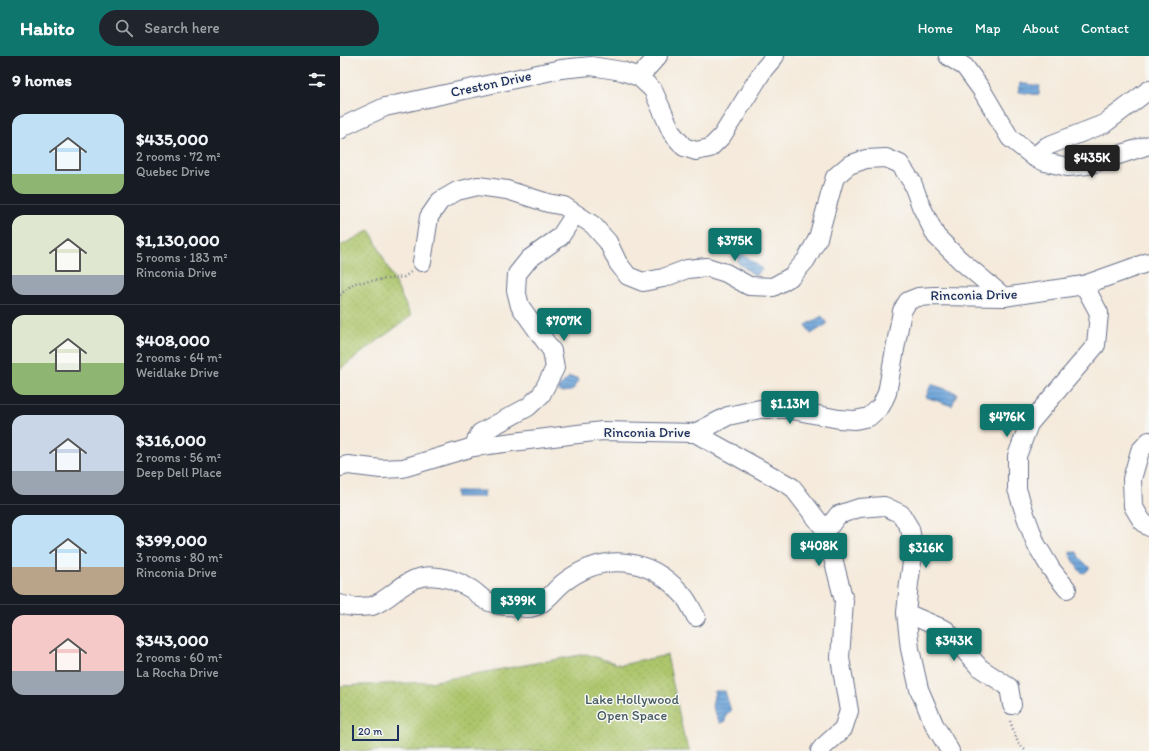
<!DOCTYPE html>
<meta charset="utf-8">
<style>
body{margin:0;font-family:Itim,sans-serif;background:#20242c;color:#f1f3f6;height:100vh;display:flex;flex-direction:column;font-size:15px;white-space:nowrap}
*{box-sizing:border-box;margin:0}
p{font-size:13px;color:#9ea1a6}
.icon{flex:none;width:22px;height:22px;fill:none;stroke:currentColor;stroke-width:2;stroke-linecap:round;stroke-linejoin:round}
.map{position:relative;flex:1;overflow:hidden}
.details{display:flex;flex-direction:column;background:#171b24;width:340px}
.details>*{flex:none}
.scale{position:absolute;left:12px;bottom:10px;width:47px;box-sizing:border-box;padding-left:4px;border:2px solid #1b2f5e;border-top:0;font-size:11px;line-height:14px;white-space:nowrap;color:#1b2f5e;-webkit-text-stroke:3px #f6f6f2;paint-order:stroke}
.price{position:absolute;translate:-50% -34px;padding:0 9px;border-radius:4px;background:#0f766e;color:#fff;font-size:13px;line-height:26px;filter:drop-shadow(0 1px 2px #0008)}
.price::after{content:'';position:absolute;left:50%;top:24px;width:12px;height:9px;margin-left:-6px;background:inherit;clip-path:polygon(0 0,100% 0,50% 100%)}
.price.selected{background:#222;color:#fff}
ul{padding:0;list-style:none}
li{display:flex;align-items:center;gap:12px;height:100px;padding:0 12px}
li+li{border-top:1px solid #363941}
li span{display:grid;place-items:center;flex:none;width:112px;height:80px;border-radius:12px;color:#555}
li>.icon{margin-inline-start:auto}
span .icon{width:48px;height:48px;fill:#fffc;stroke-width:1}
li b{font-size:17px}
h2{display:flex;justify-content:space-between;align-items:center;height:48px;padding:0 12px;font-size:17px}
header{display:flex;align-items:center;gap:24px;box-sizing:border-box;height:56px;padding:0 20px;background:#0f766e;color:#fff}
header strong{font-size:19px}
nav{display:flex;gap:22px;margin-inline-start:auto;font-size:14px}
.search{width:280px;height:36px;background:#20242c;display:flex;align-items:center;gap:10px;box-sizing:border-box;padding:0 14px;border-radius:22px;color:#9ea1a6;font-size:15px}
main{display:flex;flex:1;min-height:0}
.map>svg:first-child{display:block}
.grass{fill:url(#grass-dots);stroke:#647a65}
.water{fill:url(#water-rules);stroke:#42699c}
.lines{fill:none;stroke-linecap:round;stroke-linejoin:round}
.street-casing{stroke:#67708a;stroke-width:20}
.path{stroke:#67708a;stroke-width:2.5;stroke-dasharray:1 3;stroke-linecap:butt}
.street{stroke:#fff;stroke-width:18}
.labels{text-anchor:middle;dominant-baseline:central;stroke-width:3;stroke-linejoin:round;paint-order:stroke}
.street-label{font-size:14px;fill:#1b2f5e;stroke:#f6f6f2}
.park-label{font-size:14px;fill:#475c62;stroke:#f6f6f2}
</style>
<header>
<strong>Habito</strong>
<div class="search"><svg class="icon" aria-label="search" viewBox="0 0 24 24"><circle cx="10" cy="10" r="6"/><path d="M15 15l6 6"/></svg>Search here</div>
<nav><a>Home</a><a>Map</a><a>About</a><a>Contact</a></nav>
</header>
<main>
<section class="details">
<h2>9 homes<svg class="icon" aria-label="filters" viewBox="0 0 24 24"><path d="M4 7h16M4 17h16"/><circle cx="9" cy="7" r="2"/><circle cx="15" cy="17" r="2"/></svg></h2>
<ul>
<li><span style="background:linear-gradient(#bfe0f5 75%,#8fb573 0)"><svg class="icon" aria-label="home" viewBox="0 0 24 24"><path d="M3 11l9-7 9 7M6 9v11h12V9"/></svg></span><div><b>$435,000</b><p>2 rooms · 72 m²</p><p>Quebec Drive</p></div></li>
<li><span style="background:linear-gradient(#dfe7d0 75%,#9aa5b1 0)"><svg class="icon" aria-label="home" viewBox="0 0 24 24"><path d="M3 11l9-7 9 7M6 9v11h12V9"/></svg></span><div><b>$1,130,000</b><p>5 rooms · 183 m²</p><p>Rinconia Drive</p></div></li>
<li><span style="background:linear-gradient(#dfe7d0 60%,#8fb573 0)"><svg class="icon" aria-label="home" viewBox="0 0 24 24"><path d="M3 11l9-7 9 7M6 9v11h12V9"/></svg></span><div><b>$408,000</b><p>2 rooms · 64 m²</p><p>Weidlake Drive</p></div></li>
<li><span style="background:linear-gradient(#c9d6e8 70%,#9aa5b1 0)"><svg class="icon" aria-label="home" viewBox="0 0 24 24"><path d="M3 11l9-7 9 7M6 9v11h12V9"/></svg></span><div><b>$316,000</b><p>2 rooms · 56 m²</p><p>Deep Dell Place</p></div></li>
<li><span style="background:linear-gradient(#bfe0f5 65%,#b9a48a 0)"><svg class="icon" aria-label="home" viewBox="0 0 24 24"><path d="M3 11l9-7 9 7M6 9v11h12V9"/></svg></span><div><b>$399,000</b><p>3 rooms · 80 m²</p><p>Rinconia Drive</p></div></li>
<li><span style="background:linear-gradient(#f6c9c9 70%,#9aa5b1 0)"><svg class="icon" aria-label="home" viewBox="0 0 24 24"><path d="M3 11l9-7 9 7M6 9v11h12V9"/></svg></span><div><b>$343,000</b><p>2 rooms · 60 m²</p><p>La Rocha Drive</p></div></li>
</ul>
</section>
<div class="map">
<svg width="809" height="695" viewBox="0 0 809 695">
<defs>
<pattern id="grass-dots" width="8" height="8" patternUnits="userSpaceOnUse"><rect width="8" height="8" fill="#adc66c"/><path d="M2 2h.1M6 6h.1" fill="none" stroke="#94aa60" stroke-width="1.8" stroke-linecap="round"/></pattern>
<pattern id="water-rules" width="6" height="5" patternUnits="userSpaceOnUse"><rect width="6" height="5" fill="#6aa3d9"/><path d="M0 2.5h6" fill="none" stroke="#5685b3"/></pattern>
</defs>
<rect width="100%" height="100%" fill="#f6f6f2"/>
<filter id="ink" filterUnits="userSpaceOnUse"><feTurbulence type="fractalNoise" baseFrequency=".025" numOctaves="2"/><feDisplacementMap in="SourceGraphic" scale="8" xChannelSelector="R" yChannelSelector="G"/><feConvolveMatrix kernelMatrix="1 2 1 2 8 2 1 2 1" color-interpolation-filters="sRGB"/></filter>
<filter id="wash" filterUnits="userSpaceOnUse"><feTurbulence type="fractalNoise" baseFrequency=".012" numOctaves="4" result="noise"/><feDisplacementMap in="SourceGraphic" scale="16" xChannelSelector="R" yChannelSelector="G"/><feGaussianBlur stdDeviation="0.9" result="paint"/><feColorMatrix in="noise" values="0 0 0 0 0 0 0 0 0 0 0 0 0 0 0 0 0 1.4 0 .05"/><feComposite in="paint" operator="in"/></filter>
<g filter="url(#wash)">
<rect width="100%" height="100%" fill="#f5eadb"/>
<g class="grass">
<path d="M30 174 71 260 0 313V190Z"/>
<path d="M246 598 281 609 327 599 344 681 350 695H0V630L90 626Z"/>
</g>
<g class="water">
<path d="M680 27 700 30 699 39 678 36Z"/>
<path d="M399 194 422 213 416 220 398 207Z"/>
<path d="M482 260 487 268 471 278 466 269Z"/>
<path d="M229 321 237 322 238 325 234 331V333L231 335 221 336 219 335V331Z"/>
<path d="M591 328 617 337 612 350 586 341Z"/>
<rect x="116" y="435" width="28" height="6"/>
<path d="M730 496H737L739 501 749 511V513L746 516 743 517 739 514 730 498Z"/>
<path d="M375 635H385L391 655 386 658 385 666 380 667 372 650Z"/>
</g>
</g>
<g filter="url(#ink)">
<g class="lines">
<g class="street-casing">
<g id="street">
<path d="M608 0 625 11 641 33 670 82 694 101 705 106 728 111 748 109 809 89"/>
<path d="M299 21 318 0"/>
<path d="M0 74 4 70 45 51 221 13 251 10 282 15 299 21 313 34 332 77 344 91 356 95 370 92 382 80 424 13 435 0"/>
<path d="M694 101 707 90 764 68 809 34"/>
<path d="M82 206 89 161 100 145 117 135 138 130 167 134 208 147 224 150 253 169 268 186 278 207 288 220 303 226 323 222 347 213 367 211 386 217 409 230 433 231 452 220 466 204 478 182 495 121 509 109 526 103 546 102 560 108 572 126 581 150 596 180 620 204 664 241"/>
<path d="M355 377 452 431 486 475 504 545 500 602 509 655 503 673 483 691 480 695"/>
<path d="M809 385 800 395 792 423 793 450 802 465 809 471"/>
<path d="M133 391 140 377 188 351 201 339 215 312 212 295 180 250 176 234 177 218 189 203 220 181 235 158"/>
<path d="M0 411 8 409 41 413 63 412 133 391 262 375 355 377 388 360 420 353H447L499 363 515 364 529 361 541 350 547 337 562 255 568 245 578 241 594 240 664 241 744 229 809 206"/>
<path d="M486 475 498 459 519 452 544 450 561 458 570 473 574 493 569 527 566 557 570 593 579 633 594 668 610 695"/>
<path d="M727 533 711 513 696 488 686 461 677 433V400L689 368 756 289 759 257 744 229"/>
<path d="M0 548C8 551 12 551 20 551 24 550 29 551 32 550 51 543 62 525 82 521 99 518 116 524 131 533 136 536 140 541 145 544 156 550 175 551 187 552 202 553 213 535 223 527 263 496 308 500 342 538 348 544 352 554 356 561"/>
<path d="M566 557 606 574 640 612 669 631 672 649"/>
</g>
</g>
<g class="path">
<path d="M0 239 14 227 64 221 71 216"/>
<path d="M670 665 678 687 686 695"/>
</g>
<use href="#street" class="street"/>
</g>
</g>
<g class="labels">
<g class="street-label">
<text transform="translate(151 28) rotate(-12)">Creston Drive</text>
<text transform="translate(634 239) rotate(-1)">Rinconia Drive</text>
<text x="307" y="376">Rinconia Drive</text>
</g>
<g class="park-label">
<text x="292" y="643">Lake Hollywood<tspan x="292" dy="16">Open Space</tspan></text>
</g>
</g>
</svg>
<div class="scale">20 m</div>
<b class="price selected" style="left:752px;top:123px">$435K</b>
<b class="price" style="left:395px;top:206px">$375K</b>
<b class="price" style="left:224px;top:286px">$707K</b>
<b class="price" style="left:450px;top:369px">$1.13M</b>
<b class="price" style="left:667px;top:382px">$476K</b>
<b class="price" style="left:479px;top:511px">$408K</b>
<b class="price" style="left:586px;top:513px">$316K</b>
<b class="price" style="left:178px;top:566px">$399K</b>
<b class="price" style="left:614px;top:606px">$343K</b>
</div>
</main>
